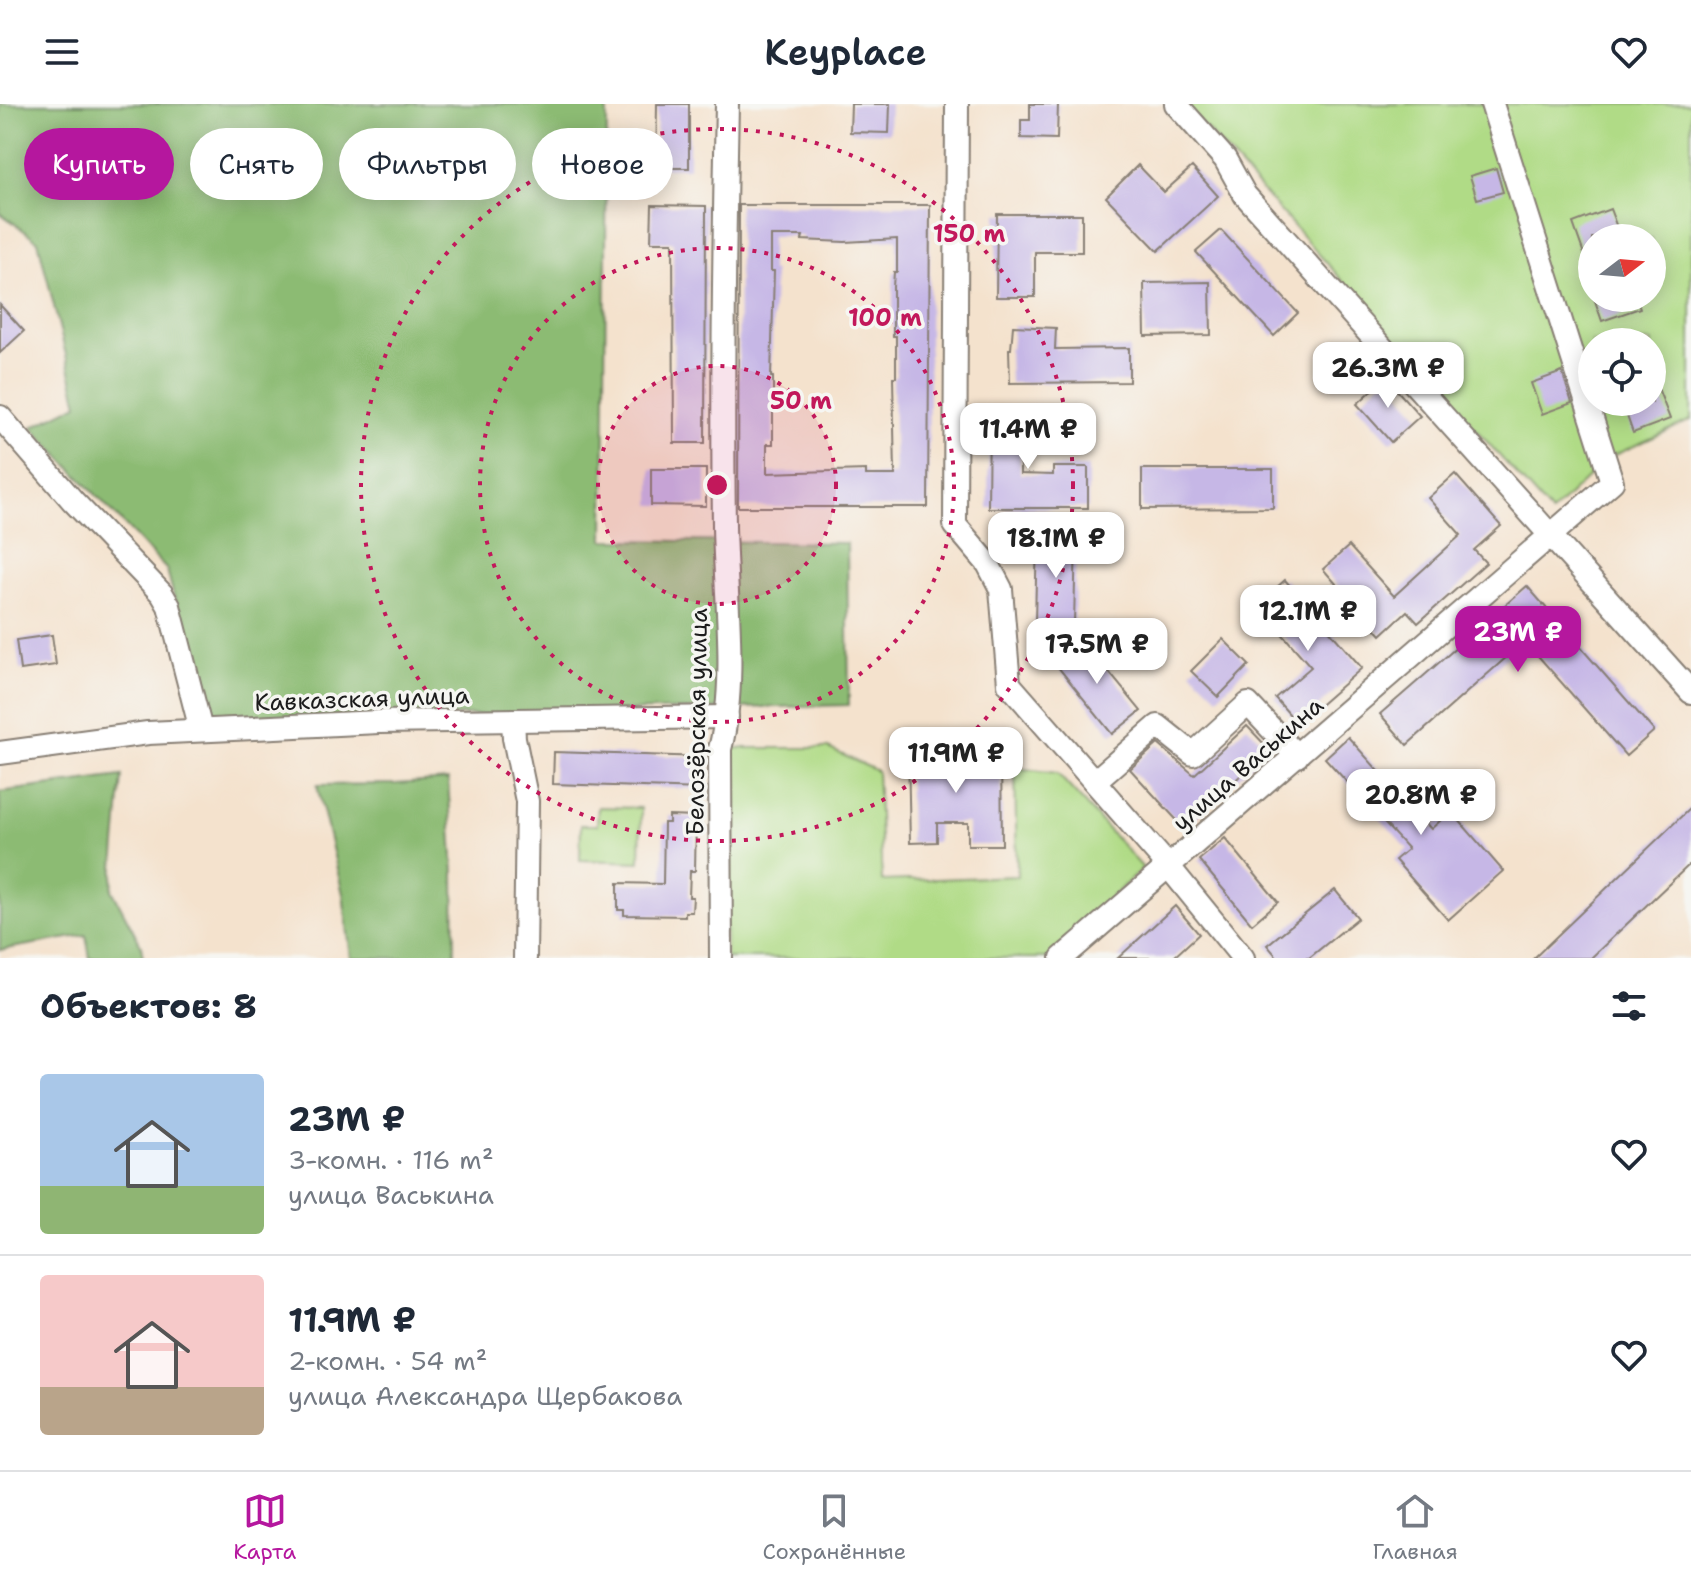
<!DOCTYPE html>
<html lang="ru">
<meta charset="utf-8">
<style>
body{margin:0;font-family:"Shantell Sans",sans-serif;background:#f2f2f3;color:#1f2937;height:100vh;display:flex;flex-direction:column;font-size:30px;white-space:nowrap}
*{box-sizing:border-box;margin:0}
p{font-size:26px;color:#747a83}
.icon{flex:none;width:44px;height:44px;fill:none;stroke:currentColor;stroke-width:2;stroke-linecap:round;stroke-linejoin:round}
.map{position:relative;height:854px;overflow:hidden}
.panel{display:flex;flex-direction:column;background:#fff;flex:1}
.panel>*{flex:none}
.guide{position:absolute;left:24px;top:24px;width:800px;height:72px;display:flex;gap:16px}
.needle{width:52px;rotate:74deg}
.fabs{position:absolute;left:1578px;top:120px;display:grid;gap:16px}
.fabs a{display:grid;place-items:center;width:88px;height:88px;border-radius:50%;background:#fff;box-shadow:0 4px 20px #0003;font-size:40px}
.price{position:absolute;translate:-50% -68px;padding:0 18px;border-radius:16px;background:#fff;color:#222;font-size:26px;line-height:52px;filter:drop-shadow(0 2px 4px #0008)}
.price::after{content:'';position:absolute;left:50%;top:48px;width:24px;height:18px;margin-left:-12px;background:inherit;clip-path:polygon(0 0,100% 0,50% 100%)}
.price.selected{background:#b5179e;color:#fff}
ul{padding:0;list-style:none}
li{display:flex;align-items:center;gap:24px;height:200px;padding:0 40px}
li+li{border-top:2px solid #e0e1e3}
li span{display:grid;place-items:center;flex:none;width:224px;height:160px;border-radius:8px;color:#555}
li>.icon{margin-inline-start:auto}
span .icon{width:96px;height:96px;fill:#fffc;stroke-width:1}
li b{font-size:34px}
h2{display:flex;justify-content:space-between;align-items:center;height:96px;padding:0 40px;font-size:34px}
.chip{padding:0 28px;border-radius:36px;background:#fff;box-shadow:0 4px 20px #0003;font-size:28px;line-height:72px}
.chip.selected{background:#b5179e;color:#fff}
header{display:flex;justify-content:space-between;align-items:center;height:104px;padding:0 40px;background:#fff;font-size:36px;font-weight:600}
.dock{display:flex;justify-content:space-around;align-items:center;height:112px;border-top:2px solid #e0e1e3;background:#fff;font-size:22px;color:#747a83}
.dock a{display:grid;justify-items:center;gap:4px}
.dock .selected{color:#b5179e}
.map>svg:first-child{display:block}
.green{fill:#b0db86;stroke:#667c51;stroke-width:2;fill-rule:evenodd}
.forest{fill:#8cbb73;stroke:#546c48;stroke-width:2}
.building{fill:#c6b7e6;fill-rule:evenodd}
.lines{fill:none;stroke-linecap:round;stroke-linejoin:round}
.minor-casing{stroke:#887f74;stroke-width:26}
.minor{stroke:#fff;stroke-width:22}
.ring{fill:none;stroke:#c2185b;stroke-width:4;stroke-dasharray:4 8}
.labels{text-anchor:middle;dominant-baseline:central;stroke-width:7;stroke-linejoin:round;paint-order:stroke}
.street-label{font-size:24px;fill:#1c1c1c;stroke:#f6f6f2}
.centre{fill:#c2185b;stroke:#f6f6f2;stroke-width:4}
.ring-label{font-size:24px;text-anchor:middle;font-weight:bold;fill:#c2185b;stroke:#f6f6f2;stroke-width:7;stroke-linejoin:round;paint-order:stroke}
</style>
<header><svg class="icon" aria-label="menu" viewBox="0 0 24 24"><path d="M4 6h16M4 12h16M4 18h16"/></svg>Keyplace<svg class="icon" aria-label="heart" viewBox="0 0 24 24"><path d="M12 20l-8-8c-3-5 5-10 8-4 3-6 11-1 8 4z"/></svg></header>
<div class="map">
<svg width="1691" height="854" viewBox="0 0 1691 854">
<rect width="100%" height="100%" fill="#f6f6f2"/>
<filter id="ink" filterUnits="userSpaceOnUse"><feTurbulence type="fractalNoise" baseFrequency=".0125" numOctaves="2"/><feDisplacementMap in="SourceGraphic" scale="16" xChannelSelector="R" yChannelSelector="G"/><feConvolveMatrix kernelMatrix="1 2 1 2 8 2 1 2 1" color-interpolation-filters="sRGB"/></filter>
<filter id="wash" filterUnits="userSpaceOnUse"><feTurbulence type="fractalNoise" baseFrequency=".006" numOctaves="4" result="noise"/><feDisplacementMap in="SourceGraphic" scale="32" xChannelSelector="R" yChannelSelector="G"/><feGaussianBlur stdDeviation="1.8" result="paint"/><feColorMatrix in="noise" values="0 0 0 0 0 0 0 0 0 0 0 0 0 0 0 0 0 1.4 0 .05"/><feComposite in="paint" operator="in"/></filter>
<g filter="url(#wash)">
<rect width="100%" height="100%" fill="#f4e2cd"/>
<g class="green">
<path d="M1184 0H1691V316L1608 354 1551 409ZM1592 134H1652V194H1592ZM1592 238H1652V298H1592Z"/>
<path d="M722 644H828L877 667 882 777 1017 772 1015 664 1057 669 1143 764 1047 854H726Z"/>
<path d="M598 703 641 704 640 758 580 756 581 721H597Z"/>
</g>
<g class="forest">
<path d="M0 0H607L604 436 847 439 849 601 207 618 167 466 32 323 78 300 38 137 0 109Z"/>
<path d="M122 672 112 786 141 841 143 854H90L86 831 0 846V688Z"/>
<path d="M448 676 454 769 455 854H351L343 790 317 681 396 680Z"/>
</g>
<g id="blocks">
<g class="building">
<path d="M657 0H689V64H656Z"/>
<path d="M851 0H890L889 29 850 28Z"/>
<path d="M1030 0H1058L1057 35 1021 34V16H1030Z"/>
<path d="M1138 61 1164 88 1192 63 1218 92 1158 147 1106 93Z"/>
<path d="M1496 64 1503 88 1477 95 1470 72Z"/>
<path d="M652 101 706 102 705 339H674L673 138H651Z"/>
<path d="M739 101H930L928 403H738ZM771 132H803L802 136 845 138 897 135V168H894L893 183V232H896V273H893L895 371H866V366L767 369V340H773V273H771L774 167H771Z"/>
<path d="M1610 105 1621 134H1592L1590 167 1573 119Z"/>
<path d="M997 110H1082V148H1035V193H996Z"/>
<path d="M1221 126 1298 209 1274 232 1196 148Z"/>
<path d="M1210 178 1211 231 1145 232 1144 179Z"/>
<path d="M1594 194H1636L1640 204 1602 217Z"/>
<path d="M0 201 24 227 0 249Z"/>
<path d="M1013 222 1056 224 1055 245 1129 244V278L1010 279 1009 245H1011Z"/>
<path d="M1562 268 1572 299 1542 310 1531 279Z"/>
<path d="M1652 269 1670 315 1633 329 1622 298H1652Z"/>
<path d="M1386 274 1420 312 1391 338 1357 300Z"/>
<path d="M989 308H1028V341H1020V370L1053 371V363H1088V404H988Z"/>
<path d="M651 365H706V402L651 401Z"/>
<path d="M1142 365H1273V404L1142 405Z"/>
<path d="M1455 370 1501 422 1474 446 1486 459 1418 519 1407 507 1381 531 1323 465 1349 442 1394 492 1461 431 1428 394Z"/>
<path d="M1037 431 1076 432 1074 520 1035 519Z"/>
<path d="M1285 476 1362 564 1298 620 1275 594 1311 563 1257 501Z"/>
<path d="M1527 482 1654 627 1626 652 1525 537 1407 641 1380 610Z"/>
<path d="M52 531 56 561 20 566 16 536Z"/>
<path d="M1081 534 1141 607 1112 630 1053 557Z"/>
<path d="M1223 535 1249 561 1218 593 1191 567Z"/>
<path d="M1247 622 1269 645 1184 724 1130 665 1158 640 1194 671Z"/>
<path d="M1348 633 1431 725 1451 707 1503 767 1448 816 1395 756 1408 745 1325 654Z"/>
<path d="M1001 647 1002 741H968V719H937V738L910 739 908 649Z"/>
<path d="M554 648 703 653 702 685 553 680Z"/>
<path d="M1691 703V759L1591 854H1534Z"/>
<path d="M669 712 696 713 695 767H690L689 793H693L692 808H685V812L624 811V806H618V779L663 780 664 719H669Z"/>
<path d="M1225 734 1278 798 1252 820 1199 756Z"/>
<path d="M1335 786 1358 814 1309 854H1278L1267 841Z"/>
<path d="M1175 802 1199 830 1173 854H1118Z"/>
</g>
</g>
</g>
<g filter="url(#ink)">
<use href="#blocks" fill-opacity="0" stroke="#887f74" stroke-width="2"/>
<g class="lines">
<g class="minor-casing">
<g id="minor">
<path d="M957 0 955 421 988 460 1001 485 1009 580 1169 763 1243 854"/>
<path d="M1176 0 1225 55 1245 91 1691 588"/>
<path d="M0 313 73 397 162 490 169 502 201 626"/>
<path d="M513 617 514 634 527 697 525 854"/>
<path d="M0 649 148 629 379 618 727 613"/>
<path d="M1095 677 1158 622 1193 650 1248 600 1297 652"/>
<path d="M721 854 720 645C738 575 725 493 724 421 722 280 724 140 727 0"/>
<path d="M1062 854 1612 378 1492 0"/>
</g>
</g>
<use href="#minor" class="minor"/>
</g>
</g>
<circle cx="717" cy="381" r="119" fill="#c2185b" fill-opacity=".12"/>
<g class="ring">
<circle cx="717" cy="381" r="119"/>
<circle cx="717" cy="381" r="237"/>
<circle cx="717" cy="381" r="356"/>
</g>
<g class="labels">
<g class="street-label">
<text transform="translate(362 595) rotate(-2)">Кавказская улица</text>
<text transform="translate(697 618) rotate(-89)">Белозёрская улица</text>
<text transform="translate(1248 660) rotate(-41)">улица Васькина</text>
</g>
</g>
<circle cx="717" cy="381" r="12" class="centre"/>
<g class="ring-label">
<text x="969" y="138">150 m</text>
<text x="885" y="222">100 m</text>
<text x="801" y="305">50 m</text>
</g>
</svg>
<div class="fabs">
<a><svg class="needle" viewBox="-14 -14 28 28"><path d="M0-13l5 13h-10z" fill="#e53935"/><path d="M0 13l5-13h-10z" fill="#747a83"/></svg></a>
<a><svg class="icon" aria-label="locate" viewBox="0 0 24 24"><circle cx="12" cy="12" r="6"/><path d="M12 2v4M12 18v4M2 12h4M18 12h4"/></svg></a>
</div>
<b class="price" style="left:1388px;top:306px">26.3M ₽</b>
<b class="price" style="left:1028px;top:367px">11.4M ₽</b>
<b class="price" style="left:1056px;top:476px">18.1M ₽</b>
<b class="price" style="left:1308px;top:549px">12.1M ₽</b>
<b class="price selected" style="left:1518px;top:570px">23M ₽</b>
<b class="price" style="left:1097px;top:582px">17.5M ₽</b>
<b class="price" style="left:956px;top:691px">11.9M ₽</b>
<b class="price" style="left:1421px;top:733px">20.8M ₽</b>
<div class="guide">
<a class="chip selected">Купить</a>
<a class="chip">Снять</a>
<a class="chip">Фильтры</a>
<a class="chip">Новое</a>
</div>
</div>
<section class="panel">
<h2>Объектов: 8<svg class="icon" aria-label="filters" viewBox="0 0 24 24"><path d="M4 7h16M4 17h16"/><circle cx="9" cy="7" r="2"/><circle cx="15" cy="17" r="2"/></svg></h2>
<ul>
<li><span style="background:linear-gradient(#a9c7e8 70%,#8fb573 0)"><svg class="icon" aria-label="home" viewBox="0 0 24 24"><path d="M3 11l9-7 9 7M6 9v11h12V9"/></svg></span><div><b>23M ₽</b><p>3-комн. · 116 m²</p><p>улица Васькина</p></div><svg class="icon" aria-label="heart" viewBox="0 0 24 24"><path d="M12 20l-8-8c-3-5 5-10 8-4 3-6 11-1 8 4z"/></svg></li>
<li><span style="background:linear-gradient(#f6c9c9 70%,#b9a48a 0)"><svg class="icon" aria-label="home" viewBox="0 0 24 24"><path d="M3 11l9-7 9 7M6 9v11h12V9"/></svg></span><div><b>11.9M ₽</b><p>2-комн. · 54 m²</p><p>улица Александра Щербакова</p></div><svg class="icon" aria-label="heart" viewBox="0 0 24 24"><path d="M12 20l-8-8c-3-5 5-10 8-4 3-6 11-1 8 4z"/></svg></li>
</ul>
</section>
<nav class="dock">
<a class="selected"><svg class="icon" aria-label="map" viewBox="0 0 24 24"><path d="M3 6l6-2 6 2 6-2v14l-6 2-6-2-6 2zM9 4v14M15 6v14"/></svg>Карта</a>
<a><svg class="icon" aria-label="saved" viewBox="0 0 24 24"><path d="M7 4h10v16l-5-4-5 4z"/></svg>Сохранённые</a>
<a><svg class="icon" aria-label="home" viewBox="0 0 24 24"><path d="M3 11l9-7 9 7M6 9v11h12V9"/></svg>Главная</a>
</nav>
